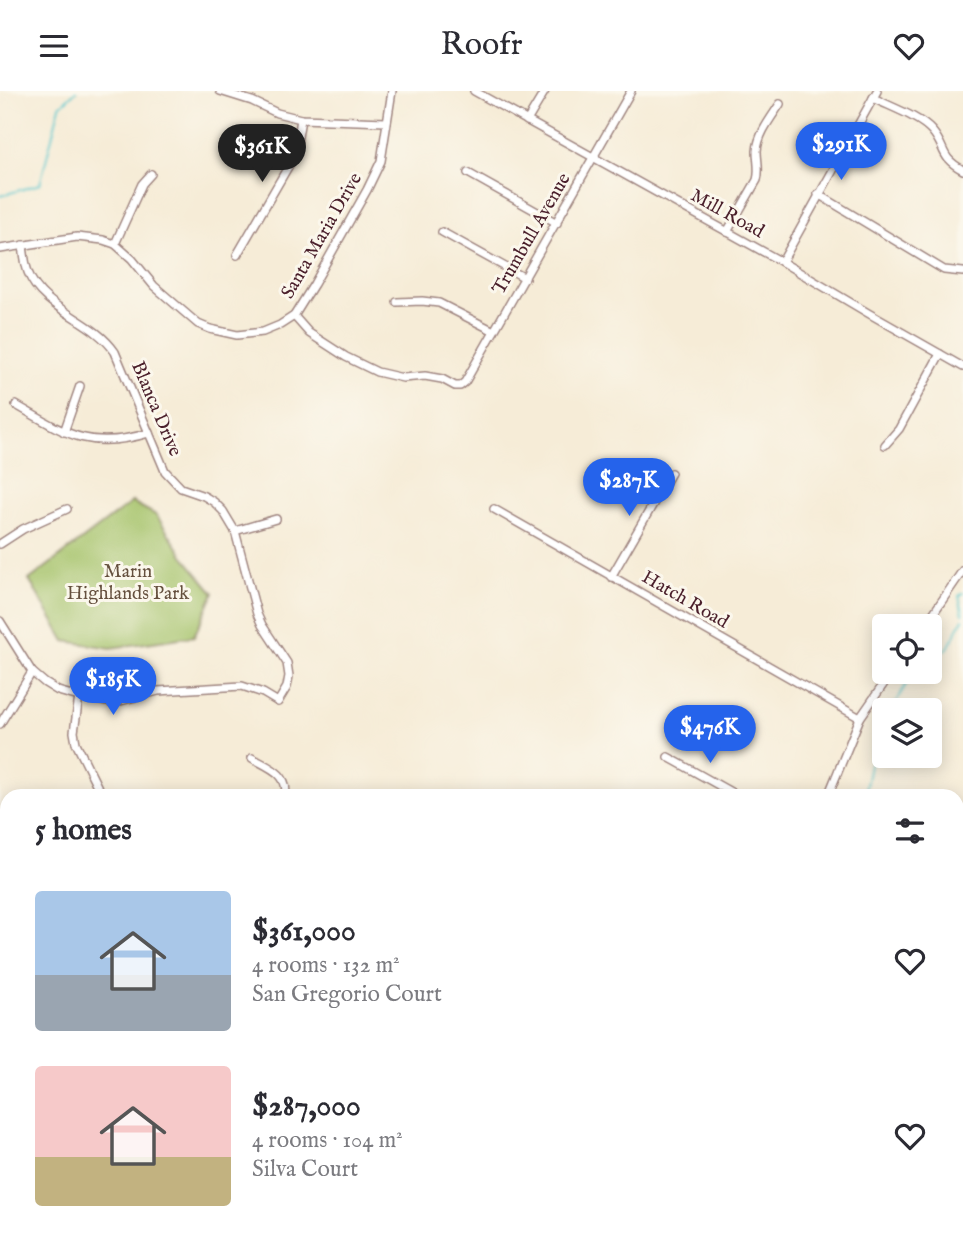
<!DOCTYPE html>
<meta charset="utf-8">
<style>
body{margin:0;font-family:"IM FELL English",serif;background:#f7f7f7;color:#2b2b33;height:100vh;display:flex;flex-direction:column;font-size:26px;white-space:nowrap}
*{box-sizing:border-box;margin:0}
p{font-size:23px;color:#7c7c81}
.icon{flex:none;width:38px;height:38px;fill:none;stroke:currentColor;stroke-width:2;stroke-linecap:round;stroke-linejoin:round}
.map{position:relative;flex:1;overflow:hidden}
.side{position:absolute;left:0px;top:698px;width:964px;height:450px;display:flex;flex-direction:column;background:#fff;border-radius:21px 21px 0 0;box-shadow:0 4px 18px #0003}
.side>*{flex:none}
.controls{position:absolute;left:872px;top:523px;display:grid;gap:14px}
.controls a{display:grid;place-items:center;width:70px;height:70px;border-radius:7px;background:#fff;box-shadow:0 4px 18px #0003;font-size:35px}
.price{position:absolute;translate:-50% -60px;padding:0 16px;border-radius:24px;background:#2563eb;color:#fff;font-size:23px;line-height:46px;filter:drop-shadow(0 2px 4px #0008)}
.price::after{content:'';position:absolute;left:50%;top:42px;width:21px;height:16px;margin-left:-10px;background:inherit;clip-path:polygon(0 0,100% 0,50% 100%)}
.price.on{background:#222;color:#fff}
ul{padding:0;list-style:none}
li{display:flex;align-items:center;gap:21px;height:175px;padding:0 35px}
li span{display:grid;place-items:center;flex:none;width:196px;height:140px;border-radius:7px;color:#555}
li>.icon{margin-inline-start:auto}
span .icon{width:84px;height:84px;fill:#fffc;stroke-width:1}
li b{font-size:30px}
h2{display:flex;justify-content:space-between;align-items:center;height:84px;padding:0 35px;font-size:30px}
header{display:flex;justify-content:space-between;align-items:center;height:91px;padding:0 35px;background:#fff;font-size:32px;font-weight:600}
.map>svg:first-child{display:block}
.green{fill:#a4c269;stroke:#77704a;stroke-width:2}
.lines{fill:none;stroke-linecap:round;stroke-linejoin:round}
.stream{stroke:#5ac8ce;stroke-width:2}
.minor-casing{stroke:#a08681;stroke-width:10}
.minor{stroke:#fff;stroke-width:7}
.labels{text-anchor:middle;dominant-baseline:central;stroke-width:6;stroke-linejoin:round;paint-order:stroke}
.street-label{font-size:19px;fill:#4a1f2b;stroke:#fbf7ec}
.park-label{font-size:19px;fill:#65503e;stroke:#fbf7ec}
</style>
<header><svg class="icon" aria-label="menu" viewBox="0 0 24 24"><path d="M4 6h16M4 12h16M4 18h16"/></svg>Roofr<svg class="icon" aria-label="heart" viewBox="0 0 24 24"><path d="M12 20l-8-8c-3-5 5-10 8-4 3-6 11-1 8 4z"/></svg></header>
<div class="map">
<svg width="963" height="1147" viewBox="0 0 963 1147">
<rect width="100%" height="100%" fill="#fbf7ec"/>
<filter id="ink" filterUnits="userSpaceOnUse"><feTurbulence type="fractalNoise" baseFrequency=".0143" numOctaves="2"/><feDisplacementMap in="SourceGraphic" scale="14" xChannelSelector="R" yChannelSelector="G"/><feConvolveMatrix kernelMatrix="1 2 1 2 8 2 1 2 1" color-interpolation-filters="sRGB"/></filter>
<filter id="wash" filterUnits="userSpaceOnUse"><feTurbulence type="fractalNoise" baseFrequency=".00686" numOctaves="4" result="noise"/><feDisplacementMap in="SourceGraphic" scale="28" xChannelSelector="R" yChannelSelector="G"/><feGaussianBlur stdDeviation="1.57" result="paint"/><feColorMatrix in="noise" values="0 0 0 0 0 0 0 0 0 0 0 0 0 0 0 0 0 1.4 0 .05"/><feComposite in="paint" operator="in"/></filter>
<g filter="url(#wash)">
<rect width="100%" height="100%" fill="#f6ecd7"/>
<path class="green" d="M132 411 156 424 187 470 214 502 194 545 111 557 65 550 29 489Z"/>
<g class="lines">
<g class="stream">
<path d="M0 105 40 93 60 15 76 0"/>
<path d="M963 502 959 505 963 523"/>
<path d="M929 570 948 557 963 528"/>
<path d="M890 620 914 581"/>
<path d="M864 705 876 644 884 630"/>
<path d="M160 1147 171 1141"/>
<path d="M766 1147 767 1141"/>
</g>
</g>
</g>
<g filter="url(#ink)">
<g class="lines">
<g class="minor-casing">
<g id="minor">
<path d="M220 0 252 10 277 22 301 28 386 31"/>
<path d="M474 0 782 171 868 222 963 276"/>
<path d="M873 7C891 16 920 26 932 40 947 58 939 66 963 79"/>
<path d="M527 30 545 0"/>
<path d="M468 82 557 132"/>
<path d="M818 103 944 179 963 181"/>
<path d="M442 141 525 187"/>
<path d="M727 141 757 89C760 79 757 70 757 60 758 43 771 27 780 13"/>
<path d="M115 153 142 93 151 83"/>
<path d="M0 158 77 146 103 149 115 153 132 168 154 195 198 233 210 238 237 244 263 241 280 234 294 225 314 193 367 99 381 70 392 0"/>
<path d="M237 164 292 69 297 52 301 28"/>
<path d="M782 171 877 0"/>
<path d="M397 211 422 210 439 212 494 240"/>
<path d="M294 225 309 242 346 266 377 281 403 287 425 285 442 288 455 295H460L465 291 631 0"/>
<path d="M16 314C66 343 89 360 149 342"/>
<path d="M64 341 80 295"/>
<path d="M885 354 899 338 940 263"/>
<path d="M494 418 860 627"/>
<path d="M235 440 276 428"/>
<path d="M0 453 23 438 67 418"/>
<path d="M611 486 671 382"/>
<path d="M0 530 32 581 45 592 58 600 79 606 113 612 158 600 242 595 263 602 278 611 287 596 289 585 287 572 262 534 257 523 235 440 223 420 214 411 204 405 181 397 165 380 115 261C93 228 42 219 28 181 25 173 24 163 23 154"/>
<path d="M924 536 963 479"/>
<path d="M79 606 74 641 76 652 102 705"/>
<path d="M0 633 32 581"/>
<path d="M668 666 738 705"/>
<path d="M252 667C268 676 290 683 285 705"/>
<path d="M828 705 860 627 892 581"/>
<path d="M957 882 963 886"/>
<path d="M957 1091 963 1094"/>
<path d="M0 1108 1 1111 7 1112"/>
<path d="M687 1141 692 1147"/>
<path d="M554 1147 561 1141"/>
<path d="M850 1147 854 1141"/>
</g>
</g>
<use href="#minor" class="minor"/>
</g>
</g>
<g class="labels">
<g class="street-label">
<text transform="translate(727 123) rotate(29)">Mill Road</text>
<text transform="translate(532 143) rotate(-60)">Trumbull Avenue</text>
<text transform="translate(322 145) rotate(-60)">Santa Maria Drive</text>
<text transform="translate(156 318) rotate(67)">Blanca Drive</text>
<text transform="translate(685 509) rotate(30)">Hatch Road</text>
</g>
<g class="park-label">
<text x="128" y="481">Marin<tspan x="128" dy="22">Highlands Park</tspan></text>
</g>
</g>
</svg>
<div class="controls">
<a><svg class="icon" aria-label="locate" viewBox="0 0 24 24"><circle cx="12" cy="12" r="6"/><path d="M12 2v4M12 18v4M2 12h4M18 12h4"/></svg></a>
<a><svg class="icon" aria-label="layers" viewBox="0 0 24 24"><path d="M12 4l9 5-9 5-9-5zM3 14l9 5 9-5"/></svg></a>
</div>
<b class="price" style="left:841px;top:91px">$291K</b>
<b class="price on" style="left:262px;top:93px">$361K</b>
<b class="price" style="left:629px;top:427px">$287K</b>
<b class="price" style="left:113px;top:626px">$185K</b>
<b class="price" style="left:710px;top:674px">$476K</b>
<section class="side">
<h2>5 homes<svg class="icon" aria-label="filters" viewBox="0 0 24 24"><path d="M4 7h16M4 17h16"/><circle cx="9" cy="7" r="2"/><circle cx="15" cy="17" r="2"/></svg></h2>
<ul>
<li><span style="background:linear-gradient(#a9c7e8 60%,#9aa5b1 0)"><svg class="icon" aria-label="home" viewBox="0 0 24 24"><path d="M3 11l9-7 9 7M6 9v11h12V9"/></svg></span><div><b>$361,000</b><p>4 rooms · 132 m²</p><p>San Gregorio Court</p></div><svg class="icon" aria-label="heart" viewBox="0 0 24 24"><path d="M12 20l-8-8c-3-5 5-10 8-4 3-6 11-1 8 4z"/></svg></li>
<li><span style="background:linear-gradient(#f6c9c9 65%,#c2b280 0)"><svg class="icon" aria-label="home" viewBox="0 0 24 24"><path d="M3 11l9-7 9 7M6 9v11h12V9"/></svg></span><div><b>$287,000</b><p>4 rooms · 104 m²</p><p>Silva Court</p></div><svg class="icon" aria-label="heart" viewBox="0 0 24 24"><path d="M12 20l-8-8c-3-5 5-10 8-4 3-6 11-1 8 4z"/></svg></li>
</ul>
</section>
</div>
